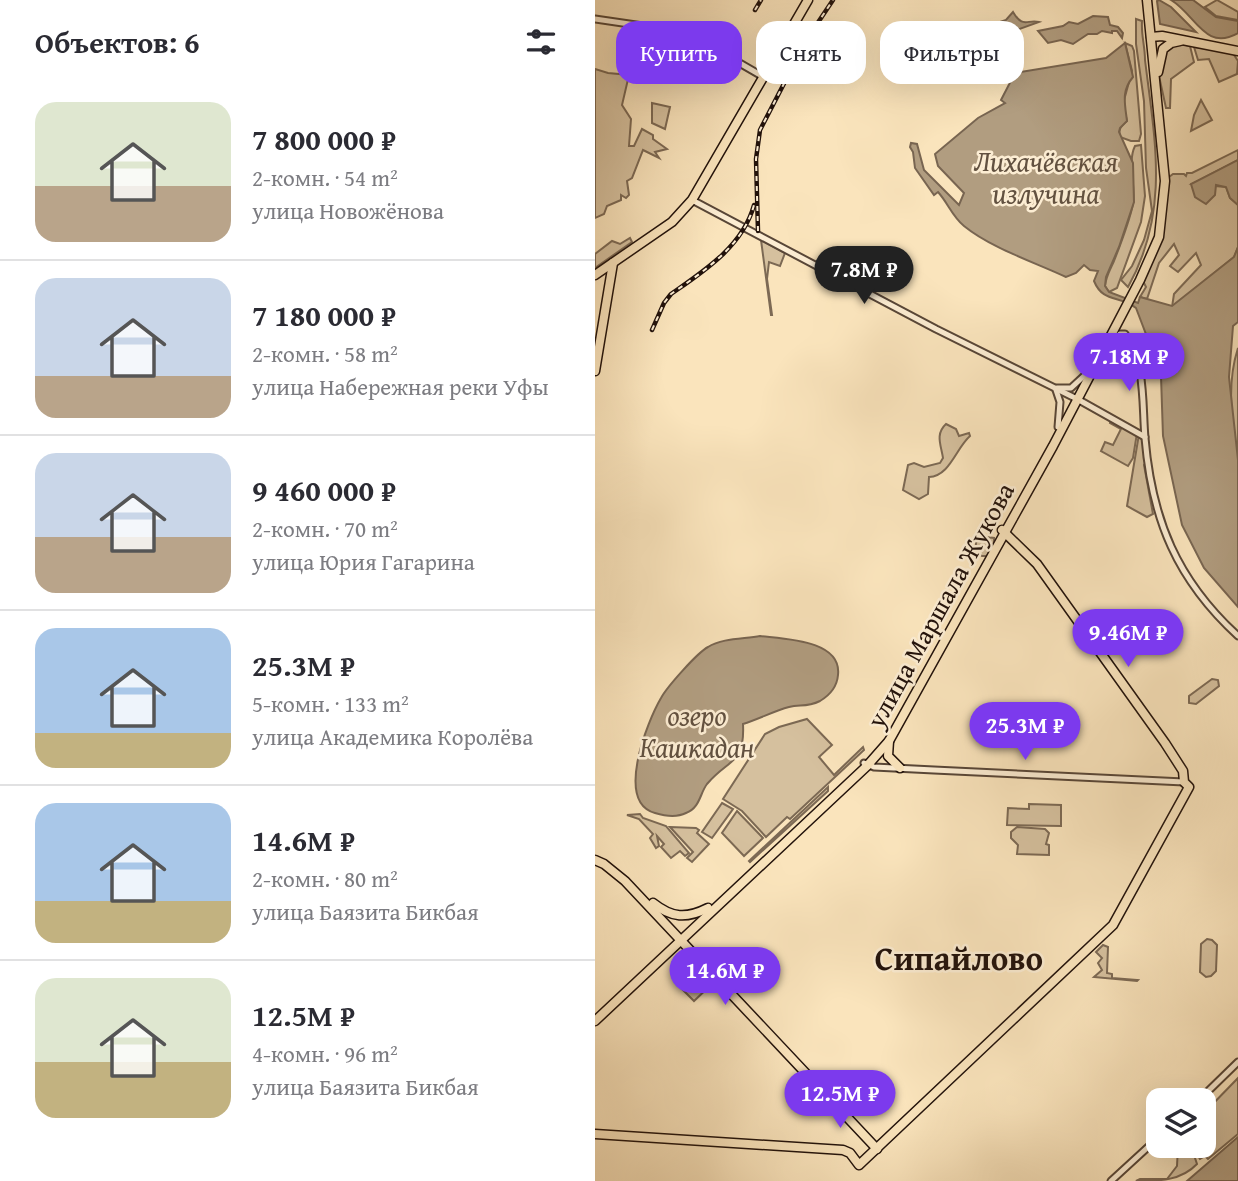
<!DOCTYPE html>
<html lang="ru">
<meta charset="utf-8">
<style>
body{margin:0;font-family:"Gentium Book Plus",serif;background:#f7f7f7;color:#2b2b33;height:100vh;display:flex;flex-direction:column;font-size:26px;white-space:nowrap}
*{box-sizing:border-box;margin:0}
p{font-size:23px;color:#7c7c81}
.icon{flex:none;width:38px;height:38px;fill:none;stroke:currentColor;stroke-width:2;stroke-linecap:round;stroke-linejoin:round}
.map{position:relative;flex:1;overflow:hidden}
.drawer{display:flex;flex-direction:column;background:#fff;width:595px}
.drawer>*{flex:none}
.guide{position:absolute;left:21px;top:21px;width:516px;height:63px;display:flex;gap:14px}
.controls{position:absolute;left:551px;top:1088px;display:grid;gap:14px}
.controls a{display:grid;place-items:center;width:70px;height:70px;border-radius:14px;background:#fff;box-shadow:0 7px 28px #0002;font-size:35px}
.price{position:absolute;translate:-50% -60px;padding:0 16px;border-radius:24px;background:#7c3aed;color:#fff;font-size:23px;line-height:46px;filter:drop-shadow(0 2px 4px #0008)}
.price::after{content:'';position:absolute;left:50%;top:42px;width:21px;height:16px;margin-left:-10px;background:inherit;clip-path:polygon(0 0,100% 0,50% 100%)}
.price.active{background:#222;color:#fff}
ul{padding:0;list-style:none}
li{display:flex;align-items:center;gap:21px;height:175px;padding:0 35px}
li+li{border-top:2px solid #e1e1e2}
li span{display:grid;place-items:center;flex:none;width:196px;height:140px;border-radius:21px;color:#555}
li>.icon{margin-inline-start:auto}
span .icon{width:84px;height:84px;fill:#fffc;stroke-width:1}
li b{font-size:30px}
h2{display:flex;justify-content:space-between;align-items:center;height:84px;padding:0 35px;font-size:30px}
.chip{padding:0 24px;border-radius:21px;background:#fff;box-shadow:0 7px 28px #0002;font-size:24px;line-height:63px}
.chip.active{background:#7c3aed;color:#fff}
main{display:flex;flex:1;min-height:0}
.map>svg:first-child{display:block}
.green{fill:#d5c09e;stroke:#7c6954;stroke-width:2}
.water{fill:#b19d80;stroke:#786551;stroke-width:2}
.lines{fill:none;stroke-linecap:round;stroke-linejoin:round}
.minor-casing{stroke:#584637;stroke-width:9}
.major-casing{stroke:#22120b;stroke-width:11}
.minor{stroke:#fcedd3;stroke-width:5}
.major{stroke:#fae4bc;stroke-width:8}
.rail-casing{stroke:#22120b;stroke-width:4.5}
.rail{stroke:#fcedd3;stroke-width:2;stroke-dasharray:5;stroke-linecap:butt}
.labels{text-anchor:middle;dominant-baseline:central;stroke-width:5;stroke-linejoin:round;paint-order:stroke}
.street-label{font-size:26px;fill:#22120b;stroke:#fcedd3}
.water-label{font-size:28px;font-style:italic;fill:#625140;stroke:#fcedd3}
.district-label{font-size:33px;font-weight:bold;fill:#22120b;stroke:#fcedd3}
</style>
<main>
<section class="drawer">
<h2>Объектов: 6<svg class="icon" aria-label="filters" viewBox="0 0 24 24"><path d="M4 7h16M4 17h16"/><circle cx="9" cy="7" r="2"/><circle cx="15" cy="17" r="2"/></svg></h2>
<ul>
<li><span style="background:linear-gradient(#dfe7d0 60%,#b9a48a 0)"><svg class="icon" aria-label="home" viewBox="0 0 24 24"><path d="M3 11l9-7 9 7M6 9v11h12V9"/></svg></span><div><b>7 800 000 ₽</b><p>2-комн. · 54 m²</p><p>улица Новожёнова</p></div></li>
<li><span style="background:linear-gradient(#c9d6e8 70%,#b9a48a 0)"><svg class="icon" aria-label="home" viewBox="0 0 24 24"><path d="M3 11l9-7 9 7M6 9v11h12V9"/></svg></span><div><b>7 180 000 ₽</b><p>2-комн. · 58 m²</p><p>улица Набережная реки Уфы</p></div></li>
<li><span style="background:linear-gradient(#c9d6e8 60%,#b9a48a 0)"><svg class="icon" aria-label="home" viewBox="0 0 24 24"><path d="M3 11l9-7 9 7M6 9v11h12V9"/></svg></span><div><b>9 460 000 ₽</b><p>2-комн. · 70 m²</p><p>улица Юрия Гагарина</p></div></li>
<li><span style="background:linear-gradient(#a9c7e8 75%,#c2b280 0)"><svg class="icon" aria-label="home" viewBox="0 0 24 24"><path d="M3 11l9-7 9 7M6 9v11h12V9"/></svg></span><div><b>25.3M ₽</b><p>5-комн. · 133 m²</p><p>улица Академика Королёва</p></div></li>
<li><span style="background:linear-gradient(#a9c7e8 70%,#c2b280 0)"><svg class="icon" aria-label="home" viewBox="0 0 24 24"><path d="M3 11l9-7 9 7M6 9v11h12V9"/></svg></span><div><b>14.6M ₽</b><p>2-комн. · 80 m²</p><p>улица Баязита Бикбая</p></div></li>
<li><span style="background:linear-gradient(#dfe7d0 60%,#c2b280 0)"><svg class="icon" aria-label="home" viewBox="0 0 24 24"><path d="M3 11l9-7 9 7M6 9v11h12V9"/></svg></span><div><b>12.5M ₽</b><p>4-комн. · 96 m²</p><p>улица Баязита Бикбая</p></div></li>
</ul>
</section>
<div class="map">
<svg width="643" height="1181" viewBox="0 0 643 1181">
<rect width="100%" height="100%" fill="#fae4bc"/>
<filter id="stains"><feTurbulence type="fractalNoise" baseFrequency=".00286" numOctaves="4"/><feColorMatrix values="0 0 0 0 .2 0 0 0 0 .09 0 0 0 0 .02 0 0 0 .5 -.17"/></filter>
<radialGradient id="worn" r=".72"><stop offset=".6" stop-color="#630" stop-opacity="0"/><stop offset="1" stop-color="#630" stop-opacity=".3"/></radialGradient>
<g class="green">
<path d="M622 0 643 12V20L621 16 610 7Z"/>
<path d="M541 19 547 21C546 35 550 46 550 60 560 141 575 212 533 287L526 280 537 266 549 240 557 211 551 168 549 101 541 44Z"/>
<path d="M530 43 537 46 539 51 546 134 544 141H536L525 137C523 129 526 126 532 121L528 104 537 71Z"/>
<path d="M582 43 595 46 599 62 576 79 575 108H571L564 76 567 51Z"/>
<path d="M599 47 637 52 643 61 642 74 624 82 614 59 603 60Z"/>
<path d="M0 69 13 73 34 75 27 105 36 119 34 146H39L47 129 58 135V139L72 149 60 152 64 158 48 150 37 178 32 181 34 195 31 198 26 195V200L12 206 9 214 0 218Z"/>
<path d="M606 100 617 120 596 131 599 115Z"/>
<path d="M57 103 75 107 70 129 57 123Z"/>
<path d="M546 145 550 196 546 222 522 288 514 292 510 286C511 276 515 270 519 261 526 243 534 223 538 204 541 186 532 162 540 146Z"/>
<path d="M643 150V160L597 184 631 187 635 198 643 205V247L639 257 577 307 579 294 606 265 601 253 583 272 575 266 584 255 579 244 564 263 552 299 545 297 551 287 548 281 567 237 574 177 578 174H589L591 176 592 173H597Z"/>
<path d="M35 238 37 242 0 268V254L17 241 25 244Z"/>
<path d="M166 240 190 253 185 266 174 262 172 279 177 315H176Z"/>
<path d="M643 348V460C637 422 631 385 643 348Z"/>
<path d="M516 419 542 433 538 458 533 466 506 451 510 442 518 445 526 429 515 423Z"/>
<path d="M351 424 361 429 364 436 374 433 375 436C361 448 355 476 334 477L333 494 324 499 308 490 313 465 319 463 329 467 345 463 348 458C346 445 340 434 351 424Z"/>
<path d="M544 434 547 436 551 462 549 465 558 514 552 517 532 506Z"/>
<path d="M382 536 399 538V543L392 556H387L380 551Z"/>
<path d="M617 679 623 680 624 686 601 704 594 703V696Z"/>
<path d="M212 719 237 745 224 757 239 775 268 747 269 750 195 819 192 817 171 837 147 811 128 799 170 734 184 727Z"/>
<path d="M233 787V791L155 862 154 861Z"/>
<path d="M127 803 138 809 117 838 107 832Z"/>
<path d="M434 804 466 805V826L412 825 413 808 434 809Z"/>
<path d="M142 811 168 838 149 856 127 833Z"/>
<path d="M45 814 48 818 71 826 94 853 90 856 85 851 76 858 66 847 69 844 62 836 64 846 61 848 55 838 58 834 44 819 32 815Z"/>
<path d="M75 827 101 828 104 830 102 833 114 844 97 862 92 858 98 852Z"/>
<path d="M422 827 450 829 454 833 451 844 454 845V855L422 854 423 845 416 838V832Z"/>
<path d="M612 939 617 940 622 945 621 971 616 976 611 977 605 972 606 944Z"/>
<path d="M508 945 513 947 512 973 517 974V978L543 980 542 981 499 977 507 970 503 963 507 958 501 952Z"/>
<path d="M103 969 117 984 99 1001 84 986Z"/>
<path d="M643 1078V1134L613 1159 610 1156 605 1159 603 1156 607 1150 598 1152 602 1164C586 1181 564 1181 541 1181L545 1179H572L582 1166 583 1146H609V1113Z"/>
</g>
<g class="water">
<path d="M564 0 576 7 601 32 565 24 562 1Z"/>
<path d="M576 0H598L621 17 643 21V33C610 52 601 15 576 0Z"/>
<path d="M418 12C428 29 432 19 444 22L419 31 397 46 381 52 374 50 370 40 372 33 411 20Z"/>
<path d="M498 16 513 17 515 25 523 27 528 33 527 38 522 31H517V33L507 31 502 34H493L478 44 466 40 453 43 443 31 468 26 474 22 483 24Z"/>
<path d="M530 43 538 77C526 91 530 104 532 121L525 128 524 132 538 163 539 202 524 247 511 277 510 286 514 292 543 303 545 297 577 306 639 257 643 247V322L638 326 634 377 643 460V607L609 568 587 525 568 436 566 376 571 367 563 347 554 342 541 308C524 295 508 303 499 281L503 271 495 270 489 265 481 273 471 277C439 262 396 248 369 226 357 216 353 203 343 192L339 195 320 168 318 152 315 147 316 143 322 144 329 170 364 205 369 193 343 166 340 154 383 118 410 103 406 100 420 73 511 58Z"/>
<path d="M643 160V205L635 198 631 187 621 185 620 195 611 204 600 197 596 184Z"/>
<path d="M165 636C190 639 247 640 243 675 242 687 235 695 225 701 211 708 205 704 194 707 179 711 164 719 148 724 150 765 134 758 112 784 105 793 105 808 91 813 81 818 70 816 60 813 20 802 52 722 66 698 72 687 102 653 113 647 127 638 149 639 165 636Z"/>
<path d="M643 1137V1181H592Z"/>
</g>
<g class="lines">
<g class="minor-casing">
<g id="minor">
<path d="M0 19 48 26 103 39 167 76"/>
<path d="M97 200 341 329 484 400 550 437"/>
<path d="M515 338 519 341 525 334H530C551 364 547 404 550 438 557 520 582 580 643 636"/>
<path d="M462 388H476L489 376"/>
<path d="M461 390 465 402 463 427"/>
<path d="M269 763 279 767 339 770 589 782"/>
<path d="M603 1101 643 1062"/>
<path d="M516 1181 564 1137"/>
</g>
</g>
<g class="major-casing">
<g id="major">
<path d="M556 37 567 36 643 51"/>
<path d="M563 72 568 49 576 43 585 41"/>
<path d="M0 275 77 222 97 200 213 0"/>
<path d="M0 371 18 263"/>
<path d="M294 741 293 756 305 768"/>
<path d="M0 860 9 864 30 881 282 1149"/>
<path d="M58 903C77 918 91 919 113 908"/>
<path d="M0 1021 272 766 294 741 458 446 545 280 564 237 570 181 552 0"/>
<path d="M0 1134 248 1150 255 1153 264 1165 518 925 594 787 589 782 588 771 570 743 442 564 407 530"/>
</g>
</g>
<use href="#minor" class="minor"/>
<use href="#major" class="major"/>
<g class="rail-casing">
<g id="rail">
<path d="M160 10 166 0"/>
<path d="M163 231 161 159 165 130 212 39 238 0"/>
<path d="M57 330 69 303 76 294C109 271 148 246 159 205"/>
</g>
</g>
<use href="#rail" class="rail"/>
</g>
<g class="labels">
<g class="street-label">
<text transform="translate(345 605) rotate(-61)">улица Маршала Жукова</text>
</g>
<g class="water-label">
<text x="451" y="160">Лихачёвская<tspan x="451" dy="32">излучина</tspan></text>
<text x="102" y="714">озеро<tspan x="102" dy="32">Кашкадан</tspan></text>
</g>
<g class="district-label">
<text x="364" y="958">Сипайлово</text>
</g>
</g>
<rect width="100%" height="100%" filter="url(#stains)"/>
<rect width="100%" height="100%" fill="url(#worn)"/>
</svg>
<div class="controls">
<a><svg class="icon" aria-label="layers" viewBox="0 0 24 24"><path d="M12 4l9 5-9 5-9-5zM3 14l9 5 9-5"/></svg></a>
</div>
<b class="price active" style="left:269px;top:306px">7.8M ₽</b>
<b class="price" style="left:534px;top:393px">7.18M ₽</b>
<b class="price" style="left:533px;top:669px">9.46M ₽</b>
<b class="price" style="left:430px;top:762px">25.3M ₽</b>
<b class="price" style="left:130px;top:1007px">14.6M ₽</b>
<b class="price" style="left:245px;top:1130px">12.5M ₽</b>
<div class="guide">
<a class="chip active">Купить</a>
<a class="chip">Снять</a>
<a class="chip">Фильтры</a>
</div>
</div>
</main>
